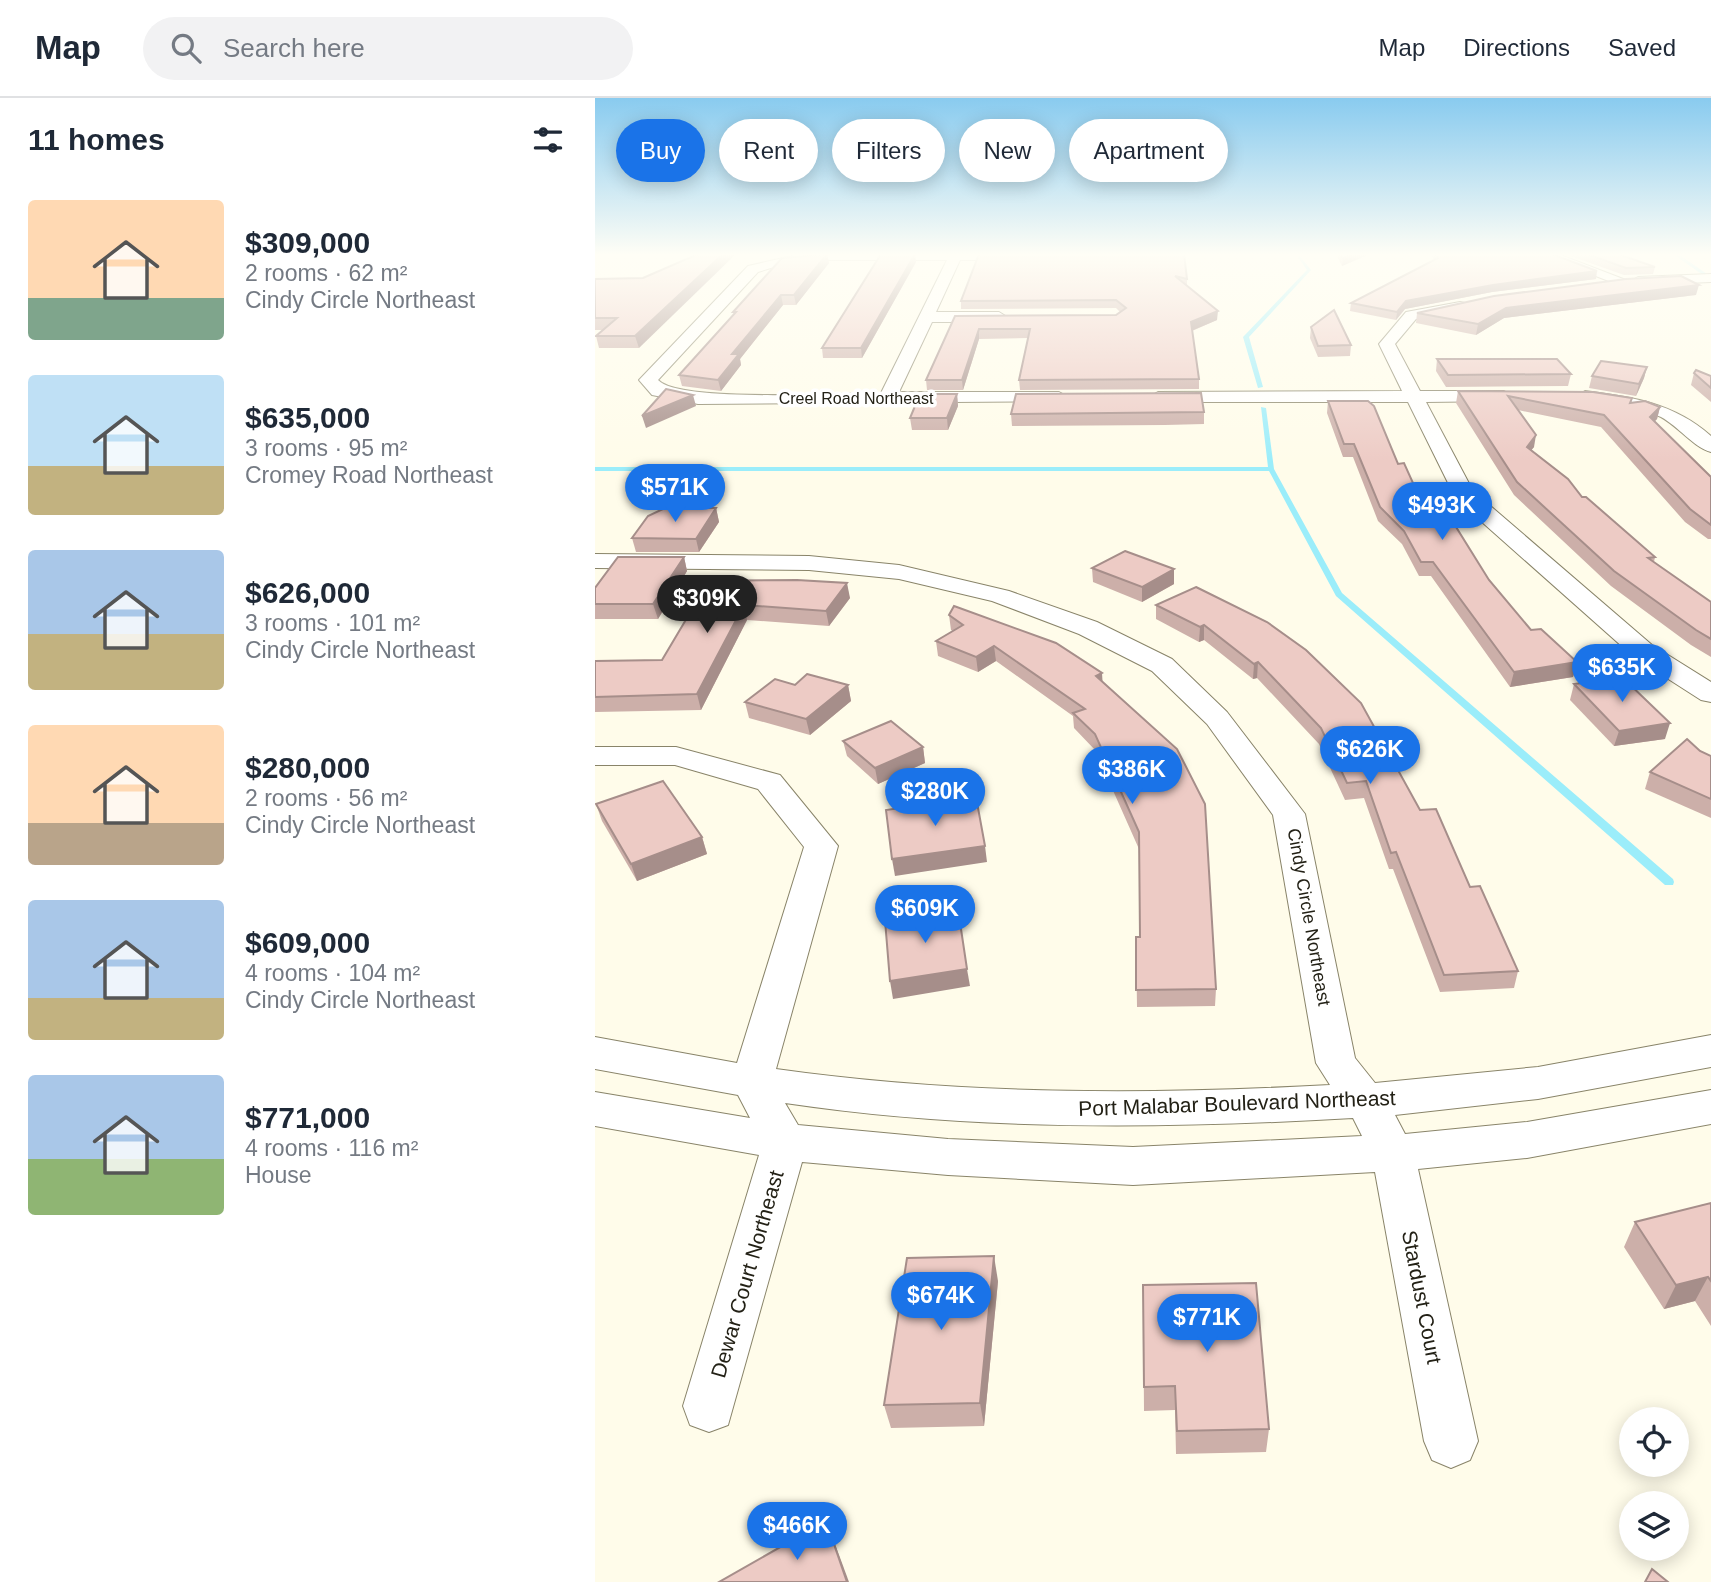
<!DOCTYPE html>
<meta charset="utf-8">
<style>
body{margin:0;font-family:Helvetica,sans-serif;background:#f2f2f3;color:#1f2937;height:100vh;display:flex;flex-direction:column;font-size:26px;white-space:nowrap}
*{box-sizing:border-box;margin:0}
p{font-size:23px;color:#747a83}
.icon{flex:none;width:38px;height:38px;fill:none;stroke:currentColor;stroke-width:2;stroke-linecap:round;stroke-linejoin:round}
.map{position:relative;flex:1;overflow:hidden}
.details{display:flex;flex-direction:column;background:#fff;width:595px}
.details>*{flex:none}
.banner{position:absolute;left:21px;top:21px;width:665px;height:63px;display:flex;gap:14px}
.buttons{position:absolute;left:1024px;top:1309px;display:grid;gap:14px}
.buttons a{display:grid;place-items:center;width:70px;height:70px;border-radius:50%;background:#fff;box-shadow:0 4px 18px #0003;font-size:35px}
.price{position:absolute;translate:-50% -60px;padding:0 16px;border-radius:24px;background:#1a73e8;color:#fff;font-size:23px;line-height:46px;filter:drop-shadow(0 2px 4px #0008)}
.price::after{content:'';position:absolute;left:50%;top:42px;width:21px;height:16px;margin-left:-10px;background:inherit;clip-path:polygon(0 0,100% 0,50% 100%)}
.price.active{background:#222;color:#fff}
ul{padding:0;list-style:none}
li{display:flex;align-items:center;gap:21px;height:175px;padding:0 28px}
li span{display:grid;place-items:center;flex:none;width:196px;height:140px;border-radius:7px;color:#555}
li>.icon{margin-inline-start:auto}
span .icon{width:84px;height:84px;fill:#fffc;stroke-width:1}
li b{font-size:30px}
h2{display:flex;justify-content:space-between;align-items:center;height:84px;padding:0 28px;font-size:30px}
.tag{padding:0 24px;border-radius:32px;background:#fff;box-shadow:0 4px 18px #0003;font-size:24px;line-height:63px}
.tag.active{background:#1a73e8;color:#fff}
header{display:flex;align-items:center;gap:42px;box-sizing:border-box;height:98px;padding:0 35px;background:#fff;border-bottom:2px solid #e0e1e3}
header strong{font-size:33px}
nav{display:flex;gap:38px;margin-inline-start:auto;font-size:24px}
.search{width:490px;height:63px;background:#f2f2f3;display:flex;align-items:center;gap:18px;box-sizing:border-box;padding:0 24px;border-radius:38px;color:#747a83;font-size:26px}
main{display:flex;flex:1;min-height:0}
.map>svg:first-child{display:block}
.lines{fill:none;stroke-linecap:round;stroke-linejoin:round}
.stream{fill:#9bedfa;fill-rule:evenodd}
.minor-casing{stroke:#898469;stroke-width:2}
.minor{fill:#fff;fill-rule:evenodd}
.wall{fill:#ccafa9}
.shaded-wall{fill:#a68e8a}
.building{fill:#edcbc5;stroke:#a68e8a;stroke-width:2}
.labels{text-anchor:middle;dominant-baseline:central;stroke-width:7;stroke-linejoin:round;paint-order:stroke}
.far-street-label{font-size:16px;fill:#232116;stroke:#fff}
.street-label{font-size:18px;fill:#232116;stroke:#fff}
.near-street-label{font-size:21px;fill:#232116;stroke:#fff}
</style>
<header>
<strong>Map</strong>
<div class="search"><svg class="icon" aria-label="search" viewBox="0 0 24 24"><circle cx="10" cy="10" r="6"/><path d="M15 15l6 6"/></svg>Search here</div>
<nav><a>Map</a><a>Directions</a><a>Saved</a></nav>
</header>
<main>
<section class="details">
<h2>11 homes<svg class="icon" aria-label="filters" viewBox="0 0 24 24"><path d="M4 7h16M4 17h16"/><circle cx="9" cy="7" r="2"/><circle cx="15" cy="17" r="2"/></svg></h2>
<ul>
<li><span style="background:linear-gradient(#ffd9b3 70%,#7fa58c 0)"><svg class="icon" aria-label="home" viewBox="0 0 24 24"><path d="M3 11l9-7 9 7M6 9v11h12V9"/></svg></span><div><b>$309,000</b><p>2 rooms · 62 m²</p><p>Cindy Circle Northeast</p></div></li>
<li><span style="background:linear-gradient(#bfe0f5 65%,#c2b280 0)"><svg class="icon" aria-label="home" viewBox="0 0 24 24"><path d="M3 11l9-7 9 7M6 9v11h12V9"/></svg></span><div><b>$635,000</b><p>3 rooms · 95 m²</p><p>Cromey Road Northeast</p></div></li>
<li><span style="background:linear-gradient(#a9c7e8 60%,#c2b280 0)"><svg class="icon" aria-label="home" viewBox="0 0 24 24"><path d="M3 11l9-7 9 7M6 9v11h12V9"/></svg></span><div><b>$626,000</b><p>3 rooms · 101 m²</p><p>Cindy Circle Northeast</p></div></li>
<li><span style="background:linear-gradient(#ffd9b3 70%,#b9a48a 0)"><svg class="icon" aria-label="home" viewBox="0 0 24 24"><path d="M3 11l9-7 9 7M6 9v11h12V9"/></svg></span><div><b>$280,000</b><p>2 rooms · 56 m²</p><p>Cindy Circle Northeast</p></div></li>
<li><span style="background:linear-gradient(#a9c7e8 70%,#c2b280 0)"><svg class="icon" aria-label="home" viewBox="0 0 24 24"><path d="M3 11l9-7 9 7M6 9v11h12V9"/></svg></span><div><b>$609,000</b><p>4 rooms · 104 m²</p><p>Cindy Circle Northeast</p></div></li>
<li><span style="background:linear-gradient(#a9c7e8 60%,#8fb573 0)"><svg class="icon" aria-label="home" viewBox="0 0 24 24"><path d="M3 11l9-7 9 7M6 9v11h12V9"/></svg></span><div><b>$771,000</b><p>4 rooms · 116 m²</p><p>House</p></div></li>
</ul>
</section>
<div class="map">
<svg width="1116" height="1484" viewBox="0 0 1116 1484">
<rect width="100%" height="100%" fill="#fffcea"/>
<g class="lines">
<g class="stream">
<path d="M701 156H703L716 172 654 239 668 289 663 290 648 239 712 172Z"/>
<path d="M1078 156H1083L1112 176 1108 177Z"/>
<path d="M666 309 671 310 679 371 747 495 1078 781 1079 784 1078 787H1070L741 498 674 373H0V369H673Z"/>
</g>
<g class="minor-casing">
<g id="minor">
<path d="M434 156V161L429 162H365L341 214H404L412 219 404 224H337L304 294H464L473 299 470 303 103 306 57 297 44 282 153 168 206 156ZM228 162H352L286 295C247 295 84 305 63 282L163 174 192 165Z"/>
<path d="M944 156H963L1036 184 1024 187Z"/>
<path d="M1116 176V184L1043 187 1036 183 1043 179Z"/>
<path d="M865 204 870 205V211L821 221 800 246 825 293H909L918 298 909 303 831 304 878 393 1057 547 1116 584V604L1106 602 1039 559 861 401 813 304H563L554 299 563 294 807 293 784 246 811 214Z"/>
<path d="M990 293C1038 299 1079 305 1116 338V354C1098 349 1083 328 1066 319 1040 307 1011 309 984 302L981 298Z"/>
<path d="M0 456 214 458 304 467 414 493 502 524 577 561 632 614 710 716 760 960 780 985 943 969 1116 937V969L943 1001 800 1017 810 1036 932 1024 1116 992V1026L932 1060 823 1071 883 1343 875 1362 856 1370 837 1362 829 1343 780 1074 538 1087 353 1077 207 1064 133 1327 114 1334 95 1327 88 1308 164 1057 0 1028V994L155 1020 143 997 0 971V939L142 965 209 749 163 691 80 667H0V649H81L185 677 243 748 181 971C364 997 551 997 735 987L721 965 678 717 612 626 557 573 484 536 397 503 304 481 214 472 0 470ZM190 1005C378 1033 569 1031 758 1020L767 1038 538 1049 353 1041 203 1027Z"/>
</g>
</g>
<use href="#minor" class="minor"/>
</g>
<g class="wall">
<path d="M232 156 234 165 201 207H188L145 261 146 267 126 293 87 288 84 277 139 216 138 214Z"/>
<path d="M320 156 321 164 267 260H228L227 250Z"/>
<path d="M589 156 592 181V188L622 222 597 233 604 281V291L425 292 424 282 433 240 384 241 368 292H332L331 282 360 218 521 217 525 214 521 210 366 211V203Z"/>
<path d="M741 156H775L747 168Z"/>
<path d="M836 156H957L1001 181 897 194 810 211 801 222 755 213 756 205 839 162Z"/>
<path d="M970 156H1023L1060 169 1058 176 1029 177Z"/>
<path d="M48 180 44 250H4L1 238 9 232H0V181Z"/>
<path d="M1101 197 909 220 881 237 821 225 822 215Z"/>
<path d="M716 229 756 247 755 258 723 259 715 240Z"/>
<path d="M842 261 976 276 973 288 851 289 841 273Z"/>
<path d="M1052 269 1049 280 1041 298 994 290 997 278Z"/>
<path d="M1099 275 1116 278V304L1096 287Z"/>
<path d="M863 293 1036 305 1065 309 1062 321 1060 323 1116 379V441H1113L1090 424 1006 329 923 312 939 349 936 352 987 399 1060 459 1059 464 1116 504V559L1096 547 1016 488 919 397 861 305Z"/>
<path d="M362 296 363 308 353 332H317L315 320Z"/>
<path d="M733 303 803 366 822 394 936 532 982 564 978 579 915 589 836 478H824L807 446 783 423 758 359H748L732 315Z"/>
<path d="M609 314V326L570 327 417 328 416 316Z"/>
<path d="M121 410 124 424 104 454H41L37 440Z"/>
<path d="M89 459 92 473 63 521H0V490Z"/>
<path d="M497 470 579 486 547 504 498 484Z"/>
<path d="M601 489 825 712 875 789 923 873 919 890 845 894 798 771H794L769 700 750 702 724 646 662 580 658 581 609 542 604 544 561 521V507Z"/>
<path d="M255 500 234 528 152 522 106 612 0 614V563L67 562 94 517 90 502Z"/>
<path d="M354 517 507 575V584L621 891 620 908 542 909 541 839H545L544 751 500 652 479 630 478 618 401 563 383 574 343 558 341 543 358 533 356 532Z"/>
<path d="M979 586 1070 641 1019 648 975 602Z"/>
<path d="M200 587H253L256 603 215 637 154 620 150 604Z"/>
<path d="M248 643 328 649 330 665 283 686 252 658Z"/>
<path d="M1105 653 1116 658V720L1050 691 1055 674Z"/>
<path d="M1 706 107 739 112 756 42 783 7 723Z"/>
<path d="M1116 1105V1228L1100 1203 1069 1211 1029 1149 1040 1124Z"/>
<path d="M403 1183 389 1328 296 1330 289 1307Z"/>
<path d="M548 1187 674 1331 671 1354 581 1356 580 1312 549 1313Z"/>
</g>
<g class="shaded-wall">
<path d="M128 156H141L44 250 40 238Z"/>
<path d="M232 156 234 165 201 207 199 197Z"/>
<path d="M320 156 321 164 267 260 266 250Z"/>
<path d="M759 156H775L747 168 748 160Z"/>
<path d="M1002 173 1001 181 897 194 810 211 801 222 802 214 811 203 898 187Z"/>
<path d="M1104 187 1101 197 909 220 881 237 883 226 911 210Z"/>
<path d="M186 197 188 207 145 261 146 267 126 293 123 282 137 256Z"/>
<path d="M623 213 622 222 596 233V224Z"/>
<path d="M384 231V241L368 292 367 282Z"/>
<path d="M1052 269 1049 280 1041 298 1044 286Z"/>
<path d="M362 296 363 308 353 332 352 320Z"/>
<path d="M98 297 101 308 51 330 47 318Z"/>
<path d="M1065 309 1062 321 1052 331 1055 319Z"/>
<path d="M941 337 939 349 929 361 932 349Z"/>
<path d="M121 410 124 424 104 454 101 441Z"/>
<path d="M89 459 92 473 63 521 58 506Z"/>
<path d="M579 471V486L547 504V489Z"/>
<path d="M252 485 255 500 234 528 231 513Z"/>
<path d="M149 507 152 522 106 612 102 596Z"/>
<path d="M609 527V542L604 544 605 529Z"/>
<path d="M399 548 401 563 383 574 381 559Z"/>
<path d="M663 564 662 580 658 581 659 566Z"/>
<path d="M982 564 978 579 915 589 919 574Z"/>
<path d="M507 575 508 591 501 578Z"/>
<path d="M253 587 256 603 215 637 211 621Z"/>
<path d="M1075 625 1070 641 1019 648 1024 633Z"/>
<path d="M328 649 330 665 283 686 280 670Z"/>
<path d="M107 739 112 756 42 783 36 766Z"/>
<path d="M390 748 392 764 300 778 297 761Z"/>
<path d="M372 871 375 888 298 901 295 883Z"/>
<path d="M399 1158 403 1183 389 1328 385 1305Z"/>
<path d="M1113 1179 1100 1203 1069 1211 1081 1187Z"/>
<path d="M231 1423 240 1446 254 1484H252Z"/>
</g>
<g class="building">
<path d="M103 156H128L40 238H1L22 220H0V181L48 180Z"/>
<path d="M232 156 199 197H186L137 256H144L123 282 84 277 141 214H138L187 160Z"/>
<path d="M286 156H320L266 250H227Z"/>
<path d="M384 156H589L592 181 580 178 623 213 596 224 604 281 424 282 435 231H384L367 282H331L360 218 521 217 531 210 521 202 366 203Z"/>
<path d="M745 156H759L748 160Z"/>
<path d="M841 156H957L1002 173 898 187 811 203 802 214 756 205 843 160Z"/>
<path d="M992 156H1023L1060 169 1031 170Z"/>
<path d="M1086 178 1104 187 911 210 883 226 822 215 899 198 1031 181Z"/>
<path d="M739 212 756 247 723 248 716 229Z"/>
<path d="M842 261H962L976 276 853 277Z"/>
<path d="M1006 263 1052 269 1044 286 997 278Z"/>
<path d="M1101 272 1116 278V290L1099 275Z"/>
<path d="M71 291 98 297 47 318Z"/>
<path d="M863 293 998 294 1037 300 1035 305 1050 303 1065 309 1055 319 1116 379V427L1095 411 1009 317 913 298 941 337 932 349 973 381 987 399H991L1060 459 1053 460 1116 504V541L1101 532 1019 473 922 384Z"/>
<path d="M606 295 609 314 416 316 421 296Z"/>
<path d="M325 296H362L352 320H315Z"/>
<path d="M733 303H773L779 308 803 366 809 365 822 394 861 429 894 482 936 532 946 531 982 564 919 574 838 464H826L809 433 785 409 759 346H749Z"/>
<path d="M70 410H121L101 441 37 440 53 418Z"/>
<path d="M530 453 579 471 547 489 497 470Z"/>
<path d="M23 459H89L58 506H0V490Z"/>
<path d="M202 482 252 485 231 513 149 507 102 596 0 599V563L67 562 102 503 90 502 91 483Z"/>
<path d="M601 489 672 524 711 552 766 605 825 712 841 711 875 789 885 788 923 873 849 877 801 754 796 755 771 683 752 685 726 630 663 564 659 566 609 527 605 529 561 507Z"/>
<path d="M359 508 461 545 507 575 501 578 582 651 610 706 621 891 541 892V839H545L544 734 500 636 478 615 490 611 399 548 381 559 341 543 368 527 354 517Z"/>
<path d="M212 576 253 587 211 621 150 604 180 581 200 587Z"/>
<path d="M1028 580 1075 625 1024 633 979 586Z"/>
<path d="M296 623 328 649 280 670 248 643Z"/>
<path d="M1092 641 1105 653 1116 658V701L1055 674Z"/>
<path d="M68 683 107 739 36 766 1 706Z"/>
<path d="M381 699 390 748 297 761 291 712Z"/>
<path d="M363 811 372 871 295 883 290 822Z"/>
<path d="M1116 1105V1183L1113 1179 1081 1187 1040 1124Z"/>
<path d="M399 1158 385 1305 289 1307 312 1160Z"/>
<path d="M661 1185 674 1331 582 1333 580 1288 549 1289 548 1187Z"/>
<path d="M231 1423 252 1484H124Z"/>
<path d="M1057 1471 1073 1484H1050Z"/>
</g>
<linearGradient id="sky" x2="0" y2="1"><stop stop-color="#89cbef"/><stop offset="0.43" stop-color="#fffef6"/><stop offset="1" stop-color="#fffef6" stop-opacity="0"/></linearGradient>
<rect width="1116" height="364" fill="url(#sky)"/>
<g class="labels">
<g class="far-street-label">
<text x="261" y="300">Creel Road Northeast</text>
</g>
<g class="street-label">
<text transform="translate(714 819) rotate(80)">Cindy Circle Northeast</text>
</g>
<g class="near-street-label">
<text transform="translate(642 1005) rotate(-2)">Port Malabar Boulevard Northeast</text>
<text transform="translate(152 1176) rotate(-74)">Dewar Court Northeast</text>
<text transform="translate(827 1199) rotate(79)">Stardust Court</text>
</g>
</g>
</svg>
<div class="buttons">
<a><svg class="icon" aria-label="locate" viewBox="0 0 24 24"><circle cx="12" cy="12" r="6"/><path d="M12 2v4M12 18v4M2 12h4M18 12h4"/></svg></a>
<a><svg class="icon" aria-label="layers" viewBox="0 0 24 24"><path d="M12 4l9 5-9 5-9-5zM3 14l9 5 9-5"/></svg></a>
</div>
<b class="price" style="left:80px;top:426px">$571K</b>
<b class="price" style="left:847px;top:444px">$493K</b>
<b class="price active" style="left:112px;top:537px">$309K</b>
<b class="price" style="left:1027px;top:606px">$635K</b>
<b class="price" style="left:775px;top:688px">$626K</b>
<b class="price" style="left:537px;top:708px">$386K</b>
<b class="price" style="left:340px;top:730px">$280K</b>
<b class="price" style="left:330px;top:847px">$609K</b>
<b class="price" style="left:346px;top:1234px">$674K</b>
<b class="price" style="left:612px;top:1256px">$771K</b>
<b class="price" style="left:202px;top:1464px">$466K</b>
<div class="banner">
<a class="tag active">Buy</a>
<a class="tag">Rent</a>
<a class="tag">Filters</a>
<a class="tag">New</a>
<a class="tag">Apartment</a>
</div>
</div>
</main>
